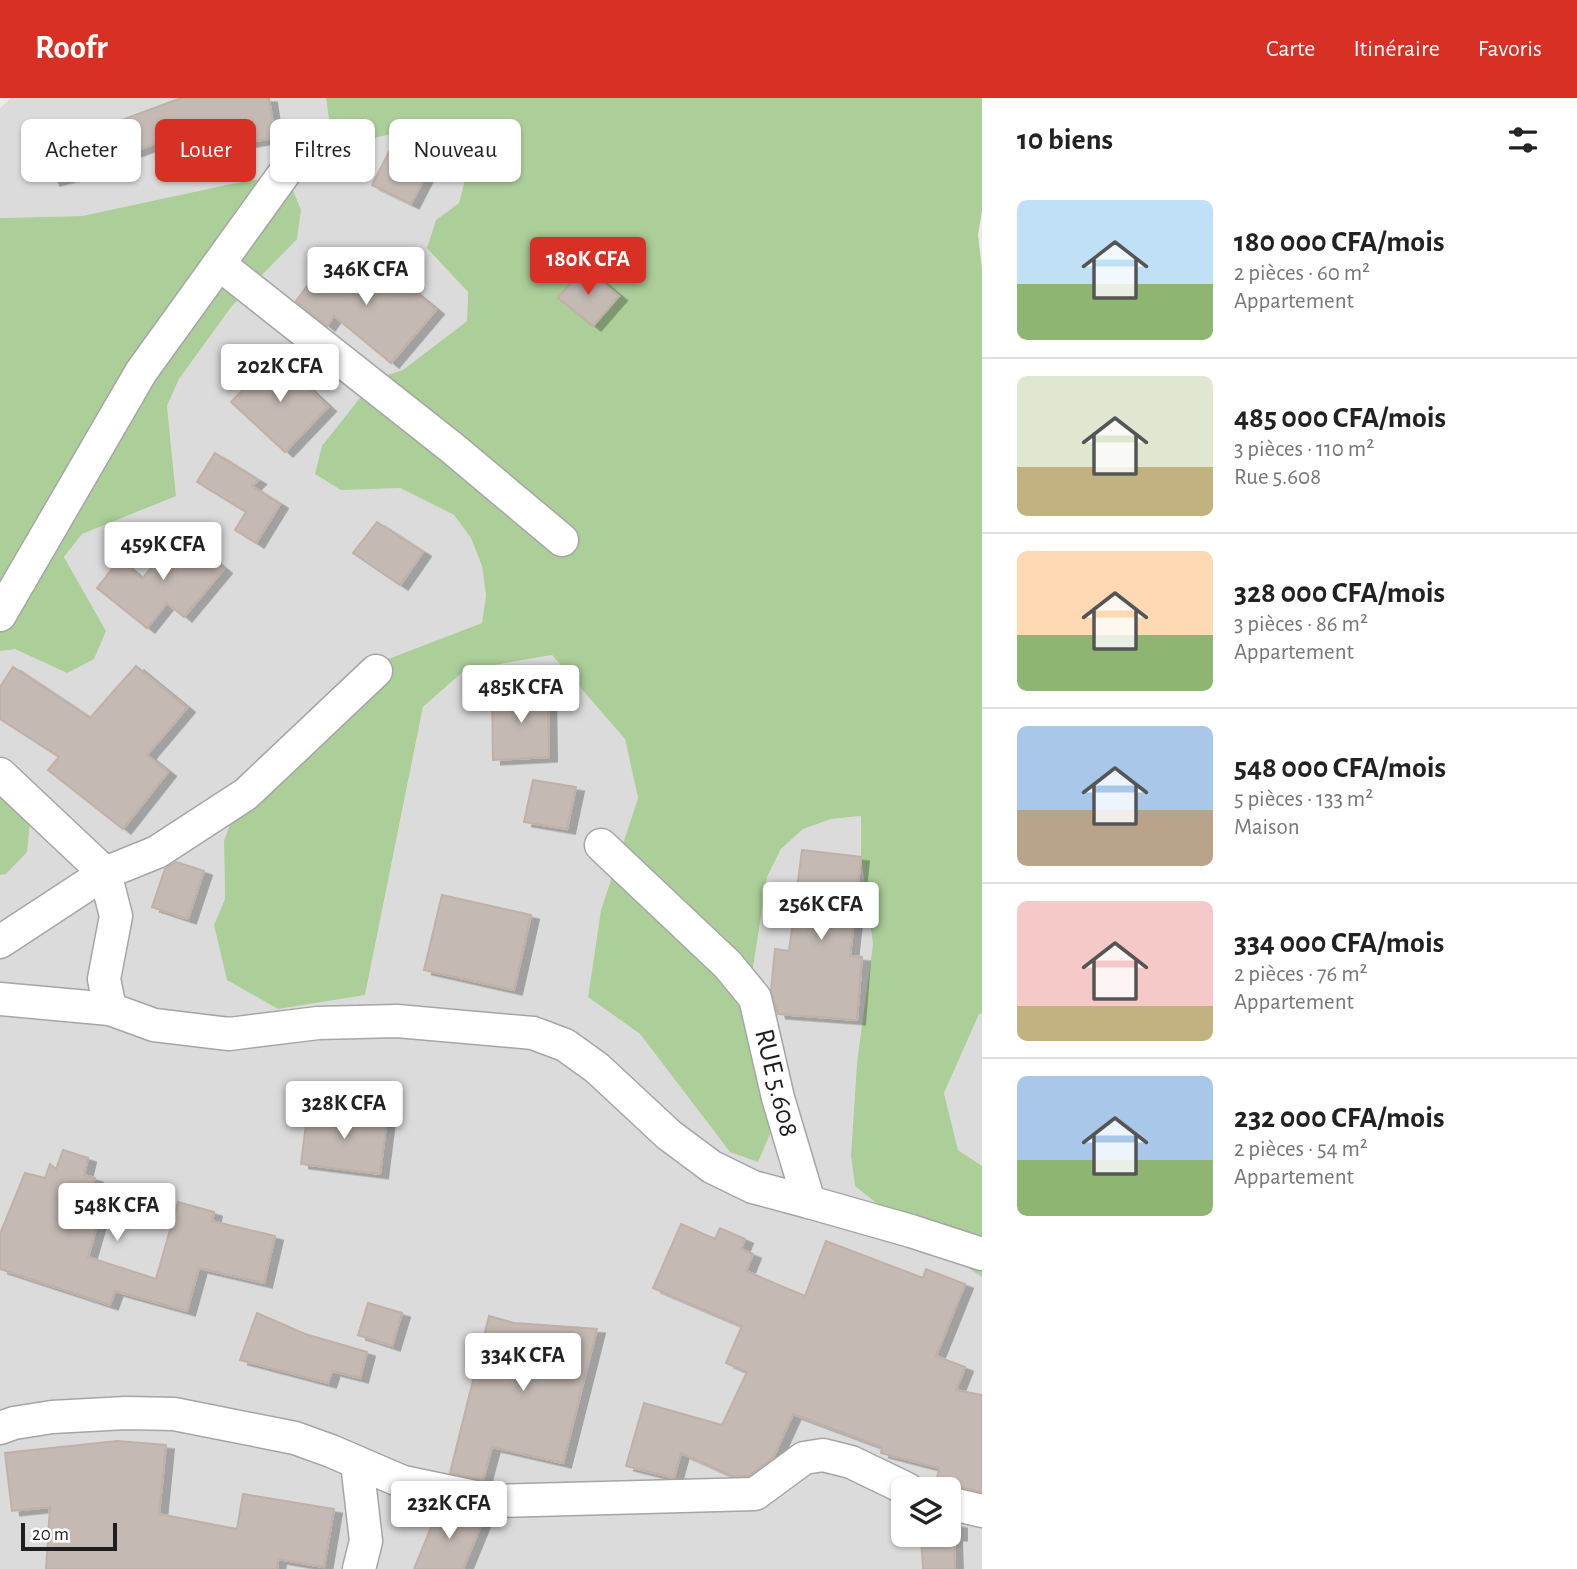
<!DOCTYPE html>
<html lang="fr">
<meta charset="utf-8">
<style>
body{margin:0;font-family:"Alegreya Sans",sans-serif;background:#f2f2f2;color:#222;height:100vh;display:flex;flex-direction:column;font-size:26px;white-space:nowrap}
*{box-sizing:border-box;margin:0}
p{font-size:23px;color:#767676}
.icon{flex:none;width:38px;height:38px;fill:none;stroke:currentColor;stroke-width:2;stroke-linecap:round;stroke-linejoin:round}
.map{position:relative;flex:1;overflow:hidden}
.side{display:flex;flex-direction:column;background:#fff;width:595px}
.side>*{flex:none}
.banner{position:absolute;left:21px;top:21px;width:665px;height:63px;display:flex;gap:14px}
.buttons{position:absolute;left:891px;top:1379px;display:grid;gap:14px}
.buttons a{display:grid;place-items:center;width:70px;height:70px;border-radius:10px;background:#fff;box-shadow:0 2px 5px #0004;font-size:35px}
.scale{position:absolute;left:21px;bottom:18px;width:96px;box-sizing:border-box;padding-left:7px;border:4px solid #1e1e1e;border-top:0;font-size:19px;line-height:24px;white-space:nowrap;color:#1e1e1e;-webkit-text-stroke:5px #fff;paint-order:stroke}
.price{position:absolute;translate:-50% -60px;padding:0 16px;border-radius:7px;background:#fff;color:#222;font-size:23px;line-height:46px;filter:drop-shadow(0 2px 4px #0008)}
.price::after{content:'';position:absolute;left:50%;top:42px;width:21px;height:16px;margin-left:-10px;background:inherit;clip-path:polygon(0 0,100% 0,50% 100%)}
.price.selected{background:#d93025;color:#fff}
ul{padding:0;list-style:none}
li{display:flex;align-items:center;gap:21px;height:175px;padding:0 35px}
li+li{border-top:2px solid #e0e0e0}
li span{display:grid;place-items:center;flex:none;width:196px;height:140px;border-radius:10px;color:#555}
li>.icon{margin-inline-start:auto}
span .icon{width:84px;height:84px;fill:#fffc;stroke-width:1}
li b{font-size:30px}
h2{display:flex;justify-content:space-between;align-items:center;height:84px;padding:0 35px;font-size:30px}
.chip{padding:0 24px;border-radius:10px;background:#fff;box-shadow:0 2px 5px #0004;font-size:24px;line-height:63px}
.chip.selected{background:#d93025;color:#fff}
header{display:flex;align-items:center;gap:42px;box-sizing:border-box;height:98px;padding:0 35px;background:#d93025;color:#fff}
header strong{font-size:33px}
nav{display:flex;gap:38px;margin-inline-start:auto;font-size:24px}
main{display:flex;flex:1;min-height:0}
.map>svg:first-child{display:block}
.residential{fill:#dcdbdb;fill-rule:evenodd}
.forest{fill:#acce99}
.building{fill:#c4bab3;stroke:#c1b0a6;stroke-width:2;filter:url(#shadow)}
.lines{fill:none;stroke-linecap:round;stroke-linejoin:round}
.minor-casing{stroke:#a5a5a5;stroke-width:35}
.minor{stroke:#fff;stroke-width:32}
.labels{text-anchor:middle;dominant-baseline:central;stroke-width:5;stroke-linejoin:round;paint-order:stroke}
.street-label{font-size:28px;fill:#1e1e1e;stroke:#fff}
</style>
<header>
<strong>Roofr</strong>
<nav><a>Carte</a><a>Itinéraire</a><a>Favoris</a></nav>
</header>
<main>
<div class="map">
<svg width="982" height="1471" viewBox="0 0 982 1471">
<defs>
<filter id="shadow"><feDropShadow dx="8" dy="4.5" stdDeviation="0" flood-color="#0004"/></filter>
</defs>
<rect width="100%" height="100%" fill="#efebe4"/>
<g class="residential">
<path d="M11 0H326L331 35 329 77 374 40 404 33 432 30 455 50 466 77 459 105 436 122 428 150 468 194 467 223 403 273 375 281 341 391 400 390 454 417 471 440 482 468 486 497 482 525 371 568 224 743 225 801 214 827 365 897 423 609 465 572 552 557 625 641 638 700 601 812 588 899 640 936 730 1054 755 900 753 870 767 779 781 751 803 731 831 721 861 718V759L873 846 857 964 851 1058 855 1087 911 1133 982 1179V1471H0V777L6 776 0 686V553L14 550 67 575 106 533 64 459 82 436 176 397 167 308 179 281 232 208 296 141 231 86 82 118 0 120V10ZM903 1391H948V1437H903Z"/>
<path d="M979 915H982V1068L958 1052 944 995Z"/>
</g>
<g class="forest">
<path d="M326 0H982V113L978 137 982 171V915L979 916 944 995 958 1052 982 1068V1179L911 1133 855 1088 851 1058 857 964 873 846 861 759V718L831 721 803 731 781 751 767 779 753 870 770 1036 758 1064 730 1054 640 936 588 899 601 812 638 700 625 641 552 557 465 572 423 609 365 897 278 911 227 882 214 827 225 801 224 743 243 689 370 568 482 525 486 497 482 468 471 440 454 417 400 390 341 392 315 376 322 348 375 281 403 272 467 223 468 194 427 150 436 122 459 105 466 77 455 50 432 30 404 33 374 40 328 78 331 35Z"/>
<path d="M261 81 289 83 301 112 297 141 232 208 179 281 167 308 176 398 82 436 64 459 106 533 94 561 67 575 15 551 0 553V120L82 118 231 86Z"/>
<path d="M0 686 30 725 27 754 6 776 0 777Z"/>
</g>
<g class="building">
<path d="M181 0H269L275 40 184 54 181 36 88 71 89 74 52 83 38 35 76 25 79 38Z"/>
<path d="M391 50 430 69 411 106 372 87Z"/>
<path d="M332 154 386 193 397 180 436 212 391 265 334 218 327 228 296 203Z"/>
<path d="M584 169 619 198 593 228 558 200Z"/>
<path d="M275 259 328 309 285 354 231 304Z"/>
<path d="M215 355 258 382 252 388 280 406 256 445 235 432 246 414 197 384Z"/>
<path d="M377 424 423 454 400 487 353 455Z"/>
<path d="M180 435 224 471 184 519 167 505 147 530 97 490 119 462 142 481Z"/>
<path d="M136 568 187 610 147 657 168 674 123 731 48 672 59 659 0 621V589L13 569 90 620Z"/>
<path d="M548 591 549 659 493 662 492 595Z"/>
<path d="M533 682 576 689 567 731 524 724Z"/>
<path d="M802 752 861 759 850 858 862 859 857 922 778 916 771 893 775 851 789 853Z"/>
<path d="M176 764 204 773 188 821 152 809 165 771Z"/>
<path d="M442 797 531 817 514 892 424 872Z"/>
<path d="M308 1010 387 1020 380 1076 301 1066Z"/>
<path d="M63 1052 88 1060 84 1077 95 1080 91 1091 107 1094 88 1159 156 1181 178 1104 214 1114 212 1123 275 1138 264 1185 199 1170 187 1213 115 1193 110 1207 0 1171V1136L25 1075 45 1080 50 1066 56 1071Z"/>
<path d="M681 1126 715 1141 720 1130 745 1141 741 1151 753 1156 746 1173 805 1198 826 1143 923 1180 926 1171 965 1186 936 1258 965 1269 956 1292 982 1297V1394L952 1387H943L935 1391 939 1370 881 1355 882 1349 793 1316 773 1360 749 1378H732L681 1355 674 1380 626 1368 644 1305 722 1327 747 1274 726 1265 742 1228 653 1190Z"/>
<path d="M368 1205 402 1215 392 1248 358 1237Z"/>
<path d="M257 1215 305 1236 367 1254 360 1280 332 1273 328 1285 240 1262Z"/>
<path d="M489 1218 514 1225 597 1231 563 1365 492 1349 483 1382 450 1375Z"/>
<path d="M117 1343 166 1347 159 1416 237 1431 243 1396 334 1411 324 1469 278 1461 277 1471H46L50 1409 12 1413 5 1355Z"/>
<path d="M439 1410 484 1420 463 1471H414Z"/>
<path d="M948 1424 959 1426V1438H954L955 1471H923L921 1437H948Z"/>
</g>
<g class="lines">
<g class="minor-casing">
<g id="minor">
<path d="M219 166 451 349 562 442"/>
<path d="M0 517 141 274 296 59"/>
<path d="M0 676 105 775 116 818 104 881 110 911 154 927 229 936 318 925 397 923 533 935 565 947 597 970 669 1037 712 1069 753 1089 809 1104"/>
<path d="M601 747 728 867 755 900 778 1000 809 1104 911 1133 982 1156"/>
<path d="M0 844 105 775 157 754 246 696 376 573"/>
<path d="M0 901 110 911"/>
<path d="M0 1330 14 1325 52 1319 126 1315 174 1316 295 1340 331 1353 403 1384 494 1403 755 1396 804 1360 823 1357 851 1364 907 1391"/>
<path d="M357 1365 366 1443 359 1471"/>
<path d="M948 1405 982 1413"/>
</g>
</g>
<use href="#minor" class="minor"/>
</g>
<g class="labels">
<g class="street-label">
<text transform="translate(776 985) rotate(76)">RUE 5.608</text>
</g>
</g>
</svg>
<div class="buttons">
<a><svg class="icon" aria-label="layers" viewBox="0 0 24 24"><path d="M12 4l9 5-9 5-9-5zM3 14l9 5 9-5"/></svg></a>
</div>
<div class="scale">20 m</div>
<b class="price selected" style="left:588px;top:199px">180K CFA</b>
<b class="price" style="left:366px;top:209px">346K CFA</b>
<b class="price" style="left:280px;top:306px">202K CFA</b>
<b class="price" style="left:163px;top:484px">459K CFA</b>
<b class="price" style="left:521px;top:627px">485K CFA</b>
<b class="price" style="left:821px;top:844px">256K CFA</b>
<b class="price" style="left:344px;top:1043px">328K CFA</b>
<b class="price" style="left:117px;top:1145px">548K CFA</b>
<b class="price" style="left:523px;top:1295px">334K CFA</b>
<b class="price" style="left:449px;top:1443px">232K CFA</b>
<div class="banner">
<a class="chip">Acheter</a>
<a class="chip selected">Louer</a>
<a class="chip">Filtres</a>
<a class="chip">Nouveau</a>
</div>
</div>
<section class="side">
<h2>10 biens<svg class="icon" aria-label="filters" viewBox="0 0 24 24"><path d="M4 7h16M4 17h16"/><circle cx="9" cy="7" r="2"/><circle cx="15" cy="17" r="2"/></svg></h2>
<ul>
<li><span style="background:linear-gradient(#bfe0f5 60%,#8fb573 0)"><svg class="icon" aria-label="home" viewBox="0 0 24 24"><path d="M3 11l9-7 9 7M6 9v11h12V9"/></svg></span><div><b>180 000 CFA/mois</b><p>2 pièces · 60 m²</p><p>Appartement</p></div></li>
<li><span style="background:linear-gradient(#dfe7d0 65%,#c2b280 0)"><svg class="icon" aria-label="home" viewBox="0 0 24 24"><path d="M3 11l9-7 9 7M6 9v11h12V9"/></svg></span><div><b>485 000 CFA/mois</b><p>3 pièces · 110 m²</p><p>Rue 5.608</p></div></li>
<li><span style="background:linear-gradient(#ffd9b3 60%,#8fb573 0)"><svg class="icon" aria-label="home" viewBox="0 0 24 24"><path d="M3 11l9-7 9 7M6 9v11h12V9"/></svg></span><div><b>328 000 CFA/mois</b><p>3 pièces · 86 m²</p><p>Appartement</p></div></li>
<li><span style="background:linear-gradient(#a9c7e8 60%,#b9a48a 0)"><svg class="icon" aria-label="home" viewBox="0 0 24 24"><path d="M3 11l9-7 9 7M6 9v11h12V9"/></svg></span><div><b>548 000 CFA/mois</b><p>5 pièces · 133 m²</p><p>Maison</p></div></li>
<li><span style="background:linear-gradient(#f6c9c9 75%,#c2b280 0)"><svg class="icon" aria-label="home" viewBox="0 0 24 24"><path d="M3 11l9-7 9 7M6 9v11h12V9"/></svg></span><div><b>334 000 CFA/mois</b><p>2 pièces · 76 m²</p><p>Appartement</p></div></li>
<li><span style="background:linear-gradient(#a9c7e8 60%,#8fb573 0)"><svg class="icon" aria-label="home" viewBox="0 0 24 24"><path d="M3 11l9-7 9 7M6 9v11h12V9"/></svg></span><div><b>232 000 CFA/mois</b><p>2 pièces · 54 m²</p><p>Appartement</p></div></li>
</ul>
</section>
</main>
